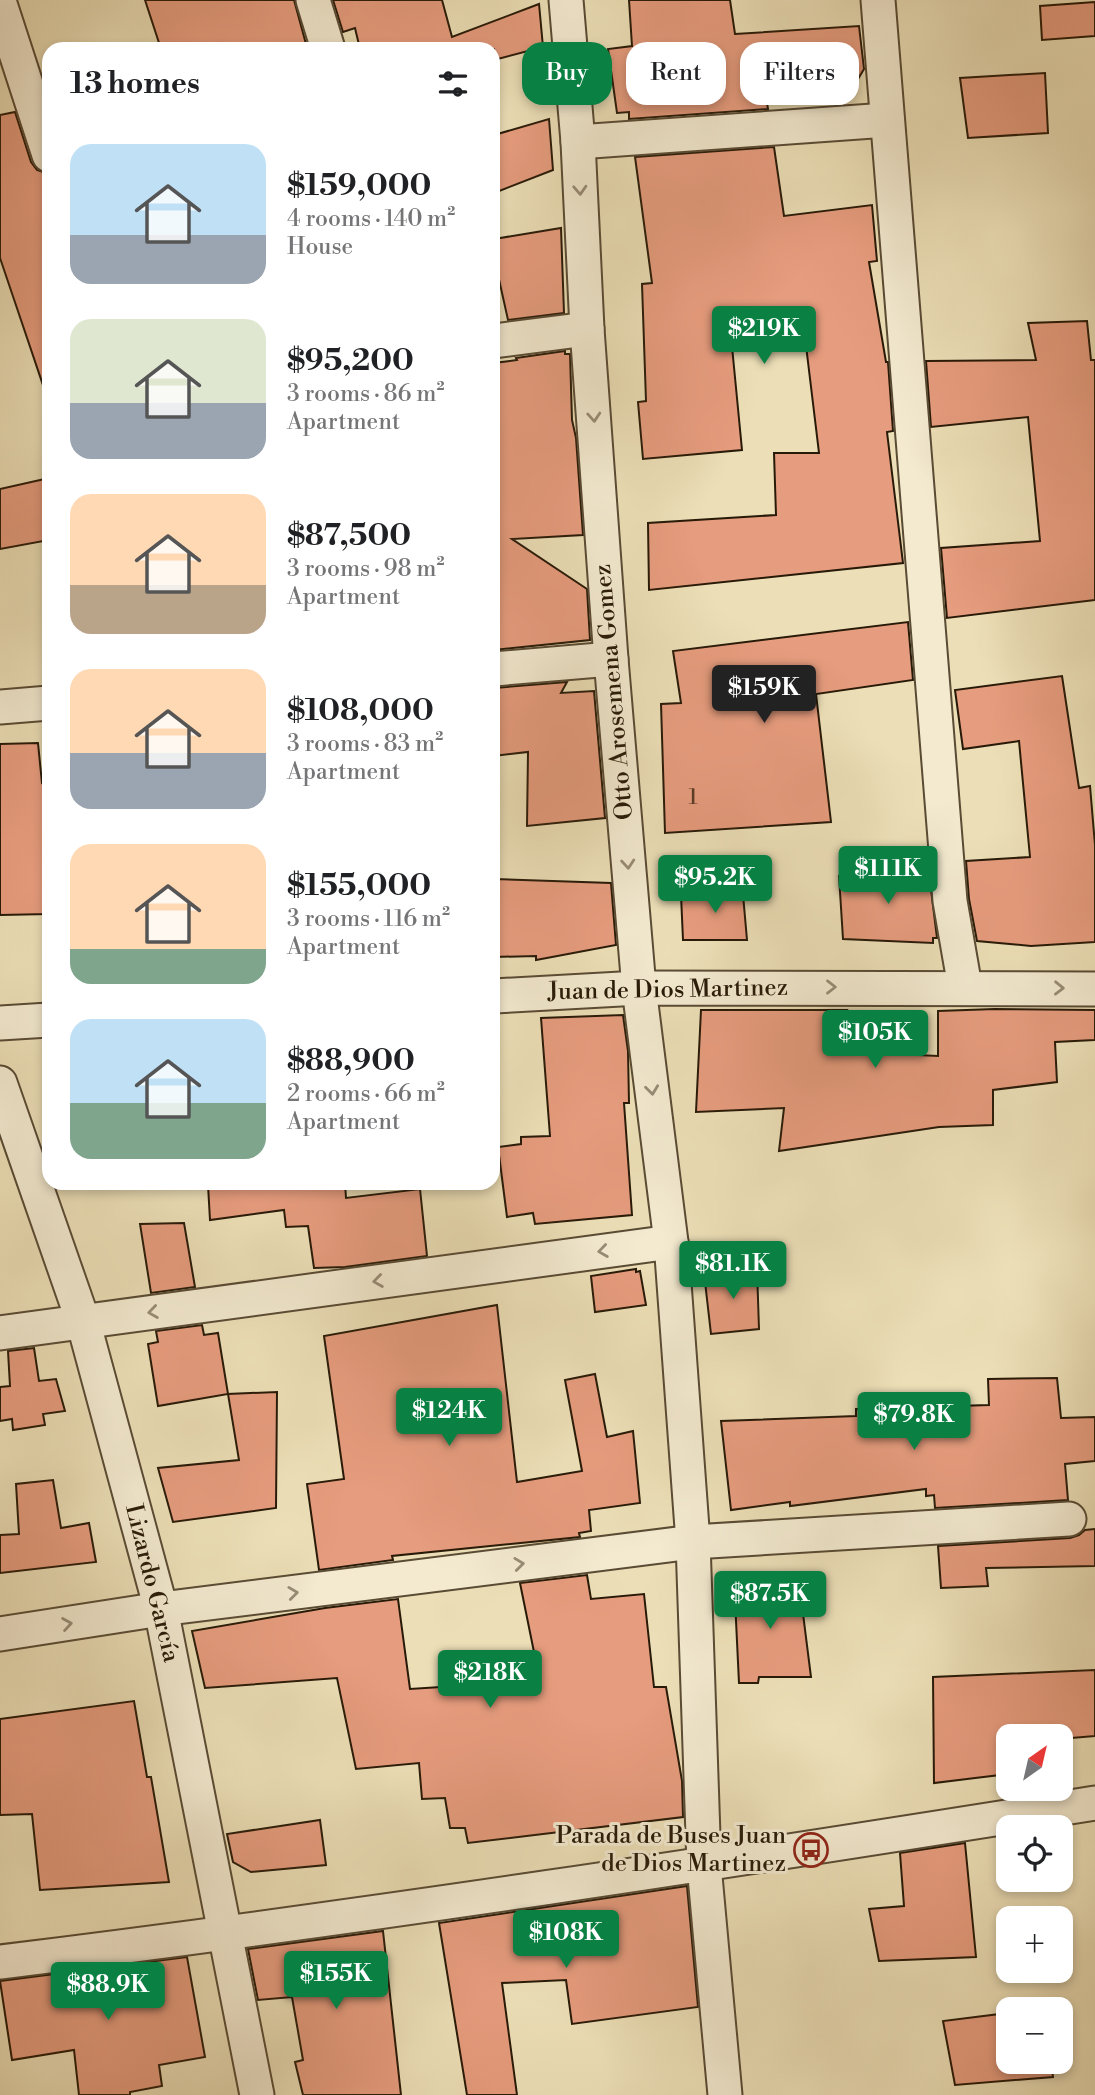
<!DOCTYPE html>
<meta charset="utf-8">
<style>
body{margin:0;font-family:"Libre Bodoni",serif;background:#f6f6f6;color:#202124;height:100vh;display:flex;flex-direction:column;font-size:26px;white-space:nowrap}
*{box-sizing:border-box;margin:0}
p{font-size:23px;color:#757577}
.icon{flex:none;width:38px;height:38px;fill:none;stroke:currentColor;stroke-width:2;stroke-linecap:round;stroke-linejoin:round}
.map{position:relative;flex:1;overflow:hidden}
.panel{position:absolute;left:42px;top:42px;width:458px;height:1148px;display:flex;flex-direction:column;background:#fff;border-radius:21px;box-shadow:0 4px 10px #0003}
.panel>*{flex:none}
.banner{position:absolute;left:522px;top:42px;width:467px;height:63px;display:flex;gap:14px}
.needle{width:46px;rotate:34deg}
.controls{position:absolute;left:996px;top:1724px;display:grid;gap:14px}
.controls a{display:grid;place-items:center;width:77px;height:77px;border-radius:14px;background:#fff;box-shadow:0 4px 10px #0003;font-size:35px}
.price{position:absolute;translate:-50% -60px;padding:0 16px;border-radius:7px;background:#0b8043;color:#fff;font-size:23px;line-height:46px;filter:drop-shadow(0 2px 4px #0008)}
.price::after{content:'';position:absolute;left:50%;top:42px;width:21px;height:16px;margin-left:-10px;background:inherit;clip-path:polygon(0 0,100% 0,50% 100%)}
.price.current{background:#222;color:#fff}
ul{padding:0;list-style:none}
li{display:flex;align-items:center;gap:21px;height:175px;padding:0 28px}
li span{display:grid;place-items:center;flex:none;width:196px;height:140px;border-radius:21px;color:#555}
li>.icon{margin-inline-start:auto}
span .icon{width:84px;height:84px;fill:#fffc;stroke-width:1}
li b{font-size:30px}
h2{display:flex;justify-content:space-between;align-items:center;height:84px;padding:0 28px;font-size:30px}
.tag{padding:0 24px;border-radius:21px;background:#fff;box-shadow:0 4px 10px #0003;font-size:24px;line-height:63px}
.tag.current{background:#0b8043;color:#fff}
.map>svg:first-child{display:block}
.building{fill:#e69c7e;stroke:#281a08;stroke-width:2}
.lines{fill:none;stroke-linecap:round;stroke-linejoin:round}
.minor-casing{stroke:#594b34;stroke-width:37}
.minor{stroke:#f3ead0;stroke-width:33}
.oneway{stroke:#988c76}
.labels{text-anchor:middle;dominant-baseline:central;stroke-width:6;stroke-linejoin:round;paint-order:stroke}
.number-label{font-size:21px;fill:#583a26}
.street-label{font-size:24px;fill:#281a08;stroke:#f3ead0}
.poi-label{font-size:24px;fill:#281a08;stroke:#f3ead0;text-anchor:end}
</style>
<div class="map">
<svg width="1095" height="2095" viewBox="0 0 1095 2095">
<rect width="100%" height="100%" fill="#ecdfb7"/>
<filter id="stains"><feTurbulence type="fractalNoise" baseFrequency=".00286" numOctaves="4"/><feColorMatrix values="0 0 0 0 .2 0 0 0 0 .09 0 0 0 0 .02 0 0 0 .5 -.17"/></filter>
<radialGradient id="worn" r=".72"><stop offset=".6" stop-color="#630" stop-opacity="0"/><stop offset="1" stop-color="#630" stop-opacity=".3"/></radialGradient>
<g class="building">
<path d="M145 0H294L306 44 291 49H161Z"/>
<path d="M333 0H442L452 37 539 4 543 47 494 60V49H360L355 28 343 32Z"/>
<path d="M629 0H730L735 34 859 26 864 69 852 89 767 103 768 109 629 119V112L617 113 608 49 632 46Z"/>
<path d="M1095 2V36L1042 40 1040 6Z"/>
<path d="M1045 73 1048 133 968 138 960 78Z"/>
<path d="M15 112 31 162 37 170 49 174V384L43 385 0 258V115Z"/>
<path d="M549 119 553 170 494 193V135Z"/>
<path d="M774 147 784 216 872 205 877 261 869 262 886 362H888L893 431 887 432 903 563 649 590 648 523 776 515 774 453H819L804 329 731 336 742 450 643 459 638 402 646 401 642 284 652 283 635 157Z"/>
<path d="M561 228 564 313 508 320 494 257V239Z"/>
<path d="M1087 321 1091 360H1095V600L947 618 941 548 1040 541 1028 417 931 427 926 361 1036 360 1028 323Z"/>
<path d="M565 351V354H570L572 420 576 438 583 535 512 539 587 589 590 640 494 650V363L517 360 516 358Z"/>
<path d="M49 478V540L0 549V489Z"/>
<path d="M908 622 913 680 816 694 831 822 665 833 661 704 681 703 673 651Z"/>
<path d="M1062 676 1079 788 1090 786 1095 845V942L1031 946 977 941 969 899 966 861 1030 857 1019 741 963 749 955 690Z"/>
<path d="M567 682 561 693 594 691 605 818 527 826 528 752 494 756V688Z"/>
<path d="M38 743 42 783 49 782V914L0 915V744Z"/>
<path d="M928 865 937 938H933V943L843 939 839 876Z"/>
<path d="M494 879 611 883 616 945 536 960V956L494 957Z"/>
<path d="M742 883 747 940H683L681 895Z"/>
<path d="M995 1009 1095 1010V1040L1055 1042 1057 1082 993 1090V1125L939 1127 779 1151 784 1108 696 1112 701 1010H847L833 1051 938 1056V1011Z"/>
<path d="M623 1015 628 1051 629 1103H624L632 1215 535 1224 533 1213 507 1217 498 1147 521 1144V1137L550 1136 541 1018Z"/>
<path d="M226 1183H345L346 1198 420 1189 427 1256 345 1267 314 1268 308 1226 286 1227 284 1210 210 1220 208 1185Z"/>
<path d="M184 1223 195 1287 151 1293 140 1224Z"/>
<path d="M636 1269V1272L640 1271 646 1305 595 1312 591 1276Z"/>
<path d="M757 1269 759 1329 711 1334 704 1273Z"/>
<path d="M497 1305 517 1482 582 1471 565 1380 595 1374 607 1437 633 1431 640 1503 589 1510 591 1531 579 1533 580 1537 392 1556 393 1560 319 1570 307 1484 344 1479 324 1336Z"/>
<path d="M202 1325 204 1335 218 1333 228 1394 158 1406 148 1344 158 1342 156 1331Z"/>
<path d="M34 1348 39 1381 56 1379 65 1411 43 1414 45 1425 13 1430 12 1419 0 1421V1387L10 1386 8 1351Z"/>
<path d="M1057 1378 1061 1418 1095 1417V1461L1065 1464 1068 1500 935 1508 934 1495 926 1496V1489L790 1506V1502L731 1510 721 1421 856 1416V1409L989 1405 988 1379Z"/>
<path d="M277 1392 276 1508 173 1522 158 1468 239 1460 228 1394Z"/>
<path d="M53 1480 61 1528 89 1523 96 1562 0 1573V1535L19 1534 16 1484Z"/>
<path d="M1095 1529V1566L986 1568 988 1586 941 1588 938 1546 1070 1538 1079 1535 1085 1530Z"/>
<path d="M770 1574 768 1590 799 1582 811 1677H759L758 1683H739L734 1579Z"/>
<path d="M587 1575 591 1599 644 1594 654 1687H666L682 1781 683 1817 468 1843 465 1828H450L445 1798 422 1799 419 1763 356 1769 337 1678 205 1688 192 1631 325 1608 398 1599 410 1689 472 1685 470 1669 535 1657 520 1583Z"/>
<path d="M1095 1670V1736L1060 1739V1736H1008V1774L934 1783 933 1677Z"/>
<path d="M134 1701 147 1777H151L169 1882 40 1890 32 1814 0 1815V1719Z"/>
<path d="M320 1820 326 1865 251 1872 233 1862 227 1834Z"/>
<path d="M965 1843 976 1957 879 1961 869 1909 904 1906 900 1853Z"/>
<path d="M687 1886 698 2007 572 2024 566 1980 502 1983 517 2095H467L439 1923Z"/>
<path d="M383 1931 401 2095H303L295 2062 303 2060 292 1997 258 2000 248 1949Z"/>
<path d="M187 1957 205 2057 159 2065 162 2086 130 2092V2095H79L74 2050 12 2060 0 1981Z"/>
<path d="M1008 2013V2062H1051L1053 2077 955 2085 943 2021Z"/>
</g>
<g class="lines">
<g class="minor-casing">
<g id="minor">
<path d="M313 0 328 49"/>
<path d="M566 0 578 142 587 329 611 659 639 988 671 1242 693 1542 704 1865 725 2095"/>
<path d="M878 0 950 901 965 987"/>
<path d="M0 4 49 155"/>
<path d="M578 142 887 120"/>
<path d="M494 341 587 329"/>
<path d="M494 669 611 659"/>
<path d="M0 707 49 703"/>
<path d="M494 996 639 988 1095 989"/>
<path d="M0 1023 49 1020"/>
<path d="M0 1083 83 1321 161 1609 257 2095"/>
<path d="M0 1333 671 1242"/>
<path d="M0 1634 161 1609 693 1542 1069 1519"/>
<path d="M0 1962C366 1917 731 1861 1095 1803"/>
</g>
</g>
<use href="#minor" class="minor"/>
</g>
<defs><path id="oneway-chevron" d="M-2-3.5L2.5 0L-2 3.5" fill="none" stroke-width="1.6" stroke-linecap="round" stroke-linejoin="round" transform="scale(1.75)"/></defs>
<g class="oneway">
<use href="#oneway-chevron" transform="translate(580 190) rotate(87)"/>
<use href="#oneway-chevron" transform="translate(594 417) rotate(86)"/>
<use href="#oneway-chevron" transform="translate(628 864) rotate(85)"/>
<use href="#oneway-chevron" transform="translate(831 987)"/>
<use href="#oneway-chevron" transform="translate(1059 988) rotate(1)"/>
<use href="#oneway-chevron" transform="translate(652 1090) rotate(83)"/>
<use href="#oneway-chevron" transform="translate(603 1251) rotate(172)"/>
<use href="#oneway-chevron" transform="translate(378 1281) rotate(172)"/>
<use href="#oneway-chevron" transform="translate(153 1312) rotate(172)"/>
<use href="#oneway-chevron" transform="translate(519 1564) rotate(-7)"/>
<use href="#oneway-chevron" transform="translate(293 1593) rotate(-7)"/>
<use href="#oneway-chevron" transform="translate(67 1624) rotate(-9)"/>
</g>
<defs>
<g id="bus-ring" transform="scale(1.75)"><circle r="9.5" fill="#f3ead0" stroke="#8f2418" stroke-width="1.5"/><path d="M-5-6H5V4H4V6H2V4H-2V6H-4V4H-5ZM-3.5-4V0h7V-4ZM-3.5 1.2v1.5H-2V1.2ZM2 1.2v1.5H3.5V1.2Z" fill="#8f2418"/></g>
</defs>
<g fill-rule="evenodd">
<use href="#bus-ring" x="811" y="1850"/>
</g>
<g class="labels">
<g class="number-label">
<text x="693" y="798">1</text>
</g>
<g class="street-label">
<text transform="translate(614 692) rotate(-95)">Otto Arosemena Gomez</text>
<text transform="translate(668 990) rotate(-1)">Juan de Dios Martinez</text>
<text transform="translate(152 1583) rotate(76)">Lizardo García</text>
</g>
<g class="poi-label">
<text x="786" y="1836">Parada de Buses Juan<tspan x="786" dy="28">de Dios Martinez</tspan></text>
</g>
</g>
<rect width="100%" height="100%" filter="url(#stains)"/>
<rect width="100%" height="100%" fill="url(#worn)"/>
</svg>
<div class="controls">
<a><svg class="needle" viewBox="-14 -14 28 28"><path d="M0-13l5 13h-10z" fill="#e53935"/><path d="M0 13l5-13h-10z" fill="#757577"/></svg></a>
<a><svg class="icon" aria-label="locate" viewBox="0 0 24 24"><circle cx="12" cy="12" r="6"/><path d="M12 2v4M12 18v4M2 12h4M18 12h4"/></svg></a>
<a>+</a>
<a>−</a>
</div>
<b class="price" style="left:764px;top:366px">$219K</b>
<b class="price current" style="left:764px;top:725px">$159K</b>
<b class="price" style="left:888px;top:906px">$111K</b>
<b class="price" style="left:715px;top:915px">$95.2K</b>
<b class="price" style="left:875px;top:1070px">$105K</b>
<b class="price" style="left:733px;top:1301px">$81.1K</b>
<b class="price" style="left:449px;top:1448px">$124K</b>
<b class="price" style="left:914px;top:1452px">$79.8K</b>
<b class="price" style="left:770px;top:1631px">$87.5K</b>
<b class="price" style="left:490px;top:1710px">$218K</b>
<b class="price" style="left:566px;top:1970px">$108K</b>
<b class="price" style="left:336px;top:2011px">$155K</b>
<b class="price" style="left:108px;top:2022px">$88.9K</b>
<div class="banner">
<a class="tag current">Buy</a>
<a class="tag">Rent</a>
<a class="tag">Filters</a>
</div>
<section class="panel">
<h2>13 homes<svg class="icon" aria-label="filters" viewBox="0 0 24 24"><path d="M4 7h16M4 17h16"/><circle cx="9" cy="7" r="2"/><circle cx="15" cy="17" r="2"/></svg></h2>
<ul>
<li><span style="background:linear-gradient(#bfe0f5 65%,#9aa5b1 0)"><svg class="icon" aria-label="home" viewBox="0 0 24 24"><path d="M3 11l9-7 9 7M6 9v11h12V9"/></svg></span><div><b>$159,000</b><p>4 rooms · 140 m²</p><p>House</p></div></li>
<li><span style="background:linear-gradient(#dfe7d0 60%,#9aa5b1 0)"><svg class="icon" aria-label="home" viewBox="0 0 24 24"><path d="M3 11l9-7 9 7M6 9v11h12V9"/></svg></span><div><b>$95,200</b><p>3 rooms · 86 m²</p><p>Apartment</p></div></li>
<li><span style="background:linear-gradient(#ffd9b3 65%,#b9a48a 0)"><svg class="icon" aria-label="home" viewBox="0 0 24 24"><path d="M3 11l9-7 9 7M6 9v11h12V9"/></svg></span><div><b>$87,500</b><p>3 rooms · 98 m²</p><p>Apartment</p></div></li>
<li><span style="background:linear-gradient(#ffd9b3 60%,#9aa5b1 0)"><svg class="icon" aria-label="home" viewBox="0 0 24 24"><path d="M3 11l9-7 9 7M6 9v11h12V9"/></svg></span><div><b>$108,000</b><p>3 rooms · 83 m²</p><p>Apartment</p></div></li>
<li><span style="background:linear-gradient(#ffd9b3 75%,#7fa58c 0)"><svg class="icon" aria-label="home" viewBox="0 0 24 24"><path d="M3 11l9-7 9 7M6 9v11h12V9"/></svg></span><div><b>$155,000</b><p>3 rooms · 116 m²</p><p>Apartment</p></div></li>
<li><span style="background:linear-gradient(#bfe0f5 60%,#7fa58c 0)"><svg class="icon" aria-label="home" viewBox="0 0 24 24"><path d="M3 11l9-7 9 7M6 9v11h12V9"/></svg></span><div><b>$88,900</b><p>2 rooms · 66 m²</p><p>Apartment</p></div></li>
</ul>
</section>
</div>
